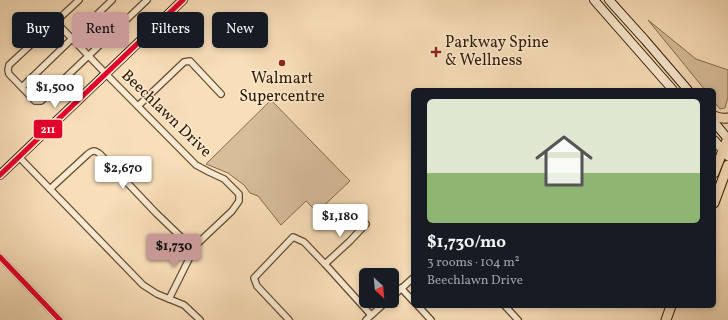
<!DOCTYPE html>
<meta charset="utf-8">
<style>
body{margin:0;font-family:Vollkorn,serif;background:#242831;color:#f1f3f6;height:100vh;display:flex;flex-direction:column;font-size:15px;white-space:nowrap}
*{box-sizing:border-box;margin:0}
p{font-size:13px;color:#9ea1a6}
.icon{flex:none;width:22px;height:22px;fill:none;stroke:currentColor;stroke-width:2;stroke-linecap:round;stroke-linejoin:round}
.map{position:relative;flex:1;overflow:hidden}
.side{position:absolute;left:411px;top:88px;width:305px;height:220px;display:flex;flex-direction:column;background:#171b24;border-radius:6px;box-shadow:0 2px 6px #0003}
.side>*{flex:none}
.banner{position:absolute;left:12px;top:12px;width:339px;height:36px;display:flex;gap:8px}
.needle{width:26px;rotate:154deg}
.controls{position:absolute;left:359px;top:268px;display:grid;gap:8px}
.controls a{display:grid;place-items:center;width:40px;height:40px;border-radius:6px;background:#171b24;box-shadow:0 2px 6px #0003;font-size:20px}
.price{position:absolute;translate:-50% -34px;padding:0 9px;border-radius:4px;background:#fff;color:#222;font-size:13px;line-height:26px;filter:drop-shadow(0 1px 2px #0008)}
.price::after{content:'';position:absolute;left:50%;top:24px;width:12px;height:9px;margin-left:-6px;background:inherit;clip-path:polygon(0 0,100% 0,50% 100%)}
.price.on{background:#c59692;color:#111}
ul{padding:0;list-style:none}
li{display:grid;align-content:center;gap:8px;height:212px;padding:0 16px}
li span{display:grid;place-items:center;height:124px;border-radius:6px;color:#555}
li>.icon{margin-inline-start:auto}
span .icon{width:72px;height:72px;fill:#fffc;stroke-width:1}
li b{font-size:17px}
.pill{padding:0 14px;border-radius:6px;background:#171b24;box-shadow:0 2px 6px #0003;font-size:14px;line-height:36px}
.pill.on{background:#c59692;color:#111}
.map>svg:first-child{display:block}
.green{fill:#d7bd9a;stroke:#856c4e}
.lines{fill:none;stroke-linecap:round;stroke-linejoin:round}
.street-casing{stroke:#644b30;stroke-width:8}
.secondary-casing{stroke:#331a02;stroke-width:10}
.primary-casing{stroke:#331a02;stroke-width:11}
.street{stroke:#faead2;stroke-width:5.5}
.secondary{stroke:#faead2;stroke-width:8}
.primary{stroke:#f8deb9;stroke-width:9}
.bus-1-casing{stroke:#faead2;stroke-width:8}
.bus-1{stroke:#e4002b;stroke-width:5}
.poi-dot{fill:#8f2418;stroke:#faead2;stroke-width:1.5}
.labels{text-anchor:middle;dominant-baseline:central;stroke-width:3;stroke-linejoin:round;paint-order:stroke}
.poi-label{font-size:16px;fill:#331a02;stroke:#faead2;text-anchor:start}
.street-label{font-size:16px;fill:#331a02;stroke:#faead2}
.line-badge{stroke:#faead2;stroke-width:1.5}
.badge-label{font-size:11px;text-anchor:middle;font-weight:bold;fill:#fff}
</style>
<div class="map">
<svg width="728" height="320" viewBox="0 0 728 320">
<rect width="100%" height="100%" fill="#f8deb9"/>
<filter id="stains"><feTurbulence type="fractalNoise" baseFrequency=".005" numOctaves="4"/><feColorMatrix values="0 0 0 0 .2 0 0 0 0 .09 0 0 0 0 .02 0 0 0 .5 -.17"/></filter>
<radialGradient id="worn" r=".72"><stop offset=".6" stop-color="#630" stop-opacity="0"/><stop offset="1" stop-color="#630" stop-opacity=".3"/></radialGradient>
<g class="green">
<path d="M648 20 696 59 728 70V97L725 108 720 109 714 102V90H705Z"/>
<path d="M271 100 350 181 317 212 306 201 281 225 258 196 250 193 244 185 228 173 206 164Z"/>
</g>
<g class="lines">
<g class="street-casing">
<g id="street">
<path d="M79 0 9 65 8 70 9 74 35 101H41L147 0"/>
<path d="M56 22 106 74 196 165 209 172 224 179 239 194V201L232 211 196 245 169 299"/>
<path d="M22 87 112 0"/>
<path d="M138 106 184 62 190 61 221 94"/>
<path d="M19 157 143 285 157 294 184 305 200 320"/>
<path d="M50 189 88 154C93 150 95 150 100 154L156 213 182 238 196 245"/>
<path d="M0 257 60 320"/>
<path d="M325 264 350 241 366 224"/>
<path d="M401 288 413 301"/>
<path d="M392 297 413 278"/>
<path d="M418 306 431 320"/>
<path d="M505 306 518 320"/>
<path d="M289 320 257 286 254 278 293 237 304 242 325 264 371 315"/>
<path d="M366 320 387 301"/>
</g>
</g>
<g class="secondary-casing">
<g id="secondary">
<path d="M594 0 673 90"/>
<path d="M609 0 645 40 688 90"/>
<path d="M714 122 728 139"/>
<path d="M714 140 728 156"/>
<path d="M0 175 183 0"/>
</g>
</g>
<g class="primary-casing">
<g id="primary">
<path d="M714 116C719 118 723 119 728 118"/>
<path d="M714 173 728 138"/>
<path d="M714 203 728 165"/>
<path d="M666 320 671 306"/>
</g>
</g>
<use href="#street" class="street"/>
<use href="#secondary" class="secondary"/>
<use href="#primary" class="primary"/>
<g class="bus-1-casing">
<g id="bus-1">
<path d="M0 175 183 0"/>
<path d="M0 257 60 320"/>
</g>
</g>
<use href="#bus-1" class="bus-1"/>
</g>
<g class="poi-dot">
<path d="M434 46h4v4h4v4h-4v4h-4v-4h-4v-4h4z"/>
<circle cx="282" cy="63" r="4"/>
</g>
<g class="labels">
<g class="poi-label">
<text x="445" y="43">Parkway Spine<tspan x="445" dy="18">&amp; Wellness</tspan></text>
<text x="282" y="79" text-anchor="middle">Walmart<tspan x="282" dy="18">Supercentre</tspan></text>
</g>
<g class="street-label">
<text transform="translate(166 114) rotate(44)">Beechlawn Drive</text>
</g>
</g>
<rect class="line-badge" x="33" y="119" width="30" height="20" rx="4" fill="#e4002b"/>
<g class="badge-label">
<text x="48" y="133">211</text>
</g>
<rect width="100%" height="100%" filter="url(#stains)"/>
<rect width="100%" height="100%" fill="url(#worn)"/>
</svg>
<div class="controls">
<a><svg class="needle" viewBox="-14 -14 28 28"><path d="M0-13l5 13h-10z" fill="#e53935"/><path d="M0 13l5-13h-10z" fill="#9ea1a6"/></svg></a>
</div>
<b class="price" style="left:55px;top:109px">$1,500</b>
<b class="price" style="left:123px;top:190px">$2,670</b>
<b class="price" style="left:340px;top:238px">$1,180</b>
<b class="price on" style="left:174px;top:268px">$1,730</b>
<div class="banner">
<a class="pill">Buy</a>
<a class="pill on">Rent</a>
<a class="pill">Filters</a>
<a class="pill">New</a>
</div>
<section class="side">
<ul>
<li><span style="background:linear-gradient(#dfe7d0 60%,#8fb573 0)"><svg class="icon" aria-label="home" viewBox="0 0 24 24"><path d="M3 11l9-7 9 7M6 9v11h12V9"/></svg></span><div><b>$1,730/mo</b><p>3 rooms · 104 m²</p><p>Beechlawn Drive</p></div></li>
</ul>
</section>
</div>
